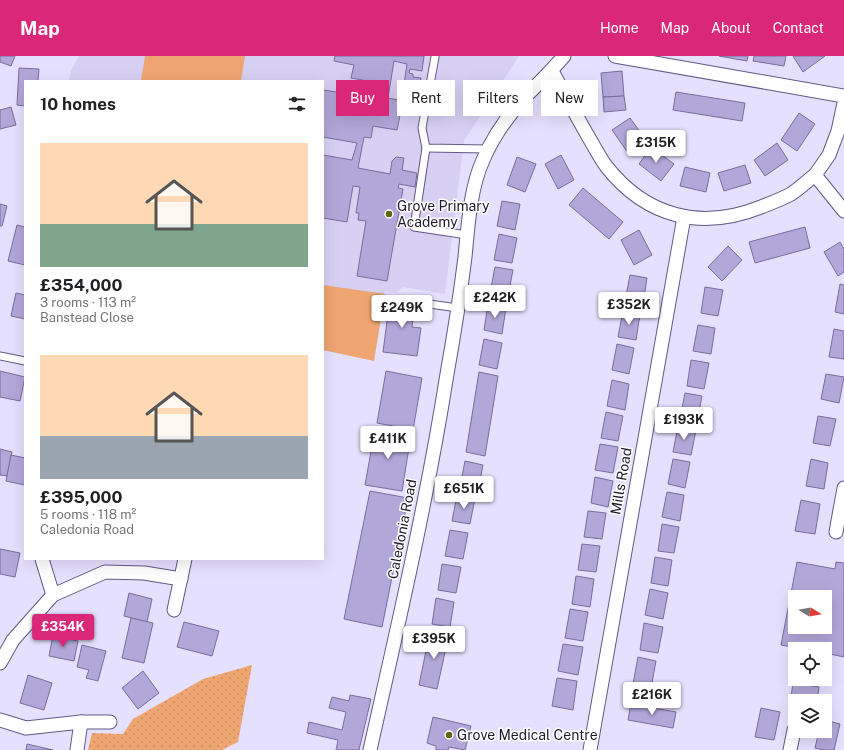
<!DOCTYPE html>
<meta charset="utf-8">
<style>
body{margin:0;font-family:"Public Sans",sans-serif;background:#f2f2f2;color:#202124;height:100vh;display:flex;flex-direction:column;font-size:15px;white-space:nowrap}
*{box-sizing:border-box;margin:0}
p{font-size:13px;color:#757577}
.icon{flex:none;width:22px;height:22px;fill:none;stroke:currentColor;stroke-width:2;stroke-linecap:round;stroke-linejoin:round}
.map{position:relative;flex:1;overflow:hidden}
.sheet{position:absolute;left:24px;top:24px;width:300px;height:480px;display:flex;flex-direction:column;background:#fff;border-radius:0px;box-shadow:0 4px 16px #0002}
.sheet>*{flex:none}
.guide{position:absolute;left:336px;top:24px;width:380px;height:36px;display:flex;gap:8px}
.needle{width:26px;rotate:101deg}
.tools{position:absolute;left:788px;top:534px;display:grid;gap:8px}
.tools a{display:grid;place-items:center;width:44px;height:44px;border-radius:0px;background:#fff;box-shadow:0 4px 16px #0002;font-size:20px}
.price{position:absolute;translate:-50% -34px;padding:0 9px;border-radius:4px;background:#fff;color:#222;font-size:13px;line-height:26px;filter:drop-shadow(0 1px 2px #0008)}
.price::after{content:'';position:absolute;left:50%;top:24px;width:12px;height:9px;margin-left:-6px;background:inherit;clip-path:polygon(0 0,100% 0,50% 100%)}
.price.current{background:#db2777;color:#fff}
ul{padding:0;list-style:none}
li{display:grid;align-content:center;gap:8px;height:212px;padding:0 16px}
li span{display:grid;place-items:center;height:124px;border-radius:0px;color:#555}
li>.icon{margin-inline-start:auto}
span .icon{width:72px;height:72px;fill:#fffc;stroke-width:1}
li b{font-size:17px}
h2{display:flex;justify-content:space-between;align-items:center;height:48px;padding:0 16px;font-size:17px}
.pill{padding:0 14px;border-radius:0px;background:#fff;box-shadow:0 4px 16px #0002;font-size:14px;line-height:36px}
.pill.current{background:#db2777;color:#fff}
header{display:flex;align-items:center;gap:24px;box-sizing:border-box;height:56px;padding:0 20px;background:#db2777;color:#fff}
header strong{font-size:19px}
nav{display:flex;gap:22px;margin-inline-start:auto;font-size:14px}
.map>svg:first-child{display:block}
.built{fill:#d7d0f3}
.green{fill:url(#green-dots)}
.pitch{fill:#efa571}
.building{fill:#b2a7d9;stroke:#786d9b;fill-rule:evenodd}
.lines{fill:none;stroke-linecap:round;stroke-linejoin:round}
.lane-casing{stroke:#635884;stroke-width:9}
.street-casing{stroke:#635884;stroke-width:15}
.lane{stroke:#fff;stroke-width:7}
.street{stroke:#fff;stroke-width:13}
.poi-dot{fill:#5e6605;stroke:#fff;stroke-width:1.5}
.labels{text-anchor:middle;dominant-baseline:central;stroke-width:3;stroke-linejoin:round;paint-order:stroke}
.poi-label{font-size:14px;fill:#1f1a2d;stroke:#fff;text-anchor:start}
.street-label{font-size:14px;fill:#1f1a2d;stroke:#fff}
</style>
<header>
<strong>Map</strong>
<nav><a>Home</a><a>Map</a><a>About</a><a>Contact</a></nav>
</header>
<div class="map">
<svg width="844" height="694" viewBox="0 0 844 694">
<defs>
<pattern id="green-dots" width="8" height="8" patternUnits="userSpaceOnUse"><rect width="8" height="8" fill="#efa571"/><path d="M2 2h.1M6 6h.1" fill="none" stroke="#cc8d62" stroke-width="1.8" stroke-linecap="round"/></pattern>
</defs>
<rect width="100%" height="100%" fill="#e6e0ff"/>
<path class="built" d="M79 0H519L464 85 445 238 403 231 396 237 385 235 374 305 323 294V25H69L71 14Z"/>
<path class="green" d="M252 609 238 686 222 694H88L92 677 123 678 133 663 203 623Z"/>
<g class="pitch">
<path d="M145 0H245L241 25H141Z"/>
<path d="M323 229 385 238 374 305 323 294Z"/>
</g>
<g class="building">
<path d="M0 0H15L11 10 0 6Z"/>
<path d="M335 0H424L422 15 410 13 409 17 413 18V21L421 22 418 37 403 35 407 8 394 5 388 42 403 45 397 74 373 70 371 82 364 81 358 112 390 118 392 105 396 101 404 102 402 114 417 117 415 131 399 128 398 132 403 133 387 225 357 220 366 165 358 164 359 157H356L360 131 353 130 347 166 323 162V99L352 104 357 87 323 81V34L350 38 346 54 360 56 363 38 371 40 373 26 351 22 354 9 334 5Z"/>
<path d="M719 0H748L747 5Z"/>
<path d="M754 0H786L784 10 753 5Z"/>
<path d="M793 0H825L803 16Z"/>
<path d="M19 12 39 13 38 25H25V50L17 49Z"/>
<path d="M622 15 624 40 603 41 601 17Z"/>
<path d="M676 36 745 47 742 65 673 54Z"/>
<path d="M624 40 626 54 604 56 603 41Z"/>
<path d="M11 51 16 69 0 73V54Z"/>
<path d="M799 57 815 68 797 95 781 84Z"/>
<path d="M630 62 646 84 628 97 612 74Z"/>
<path d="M777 87 788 104 765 120 754 104Z"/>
<path d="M651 91 674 108 661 125 639 108Z"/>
<path d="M561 99 574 124 558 133 545 108Z"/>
<path d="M517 101 536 108 525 136 507 129Z"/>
<path d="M745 109 751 127 724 135 718 117Z"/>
<path d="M685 111 710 117 706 136 680 130Z"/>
<path d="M583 132 623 166 609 183 569 149Z"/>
<path d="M502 145 520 148 515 174 497 170Z"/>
<path d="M0 148 7 150 2 170H0Z"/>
<path d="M17 169 25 171V209L8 205Z"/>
<path d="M805 171 810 192 755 207 749 186Z"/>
<path d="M639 174 652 199 634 209 621 184Z"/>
<path d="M499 178 517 182 512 207 494 204Z"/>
<path d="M840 186 844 193V216L838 220 824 196Z"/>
<path d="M728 190 742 204 722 225 708 211Z"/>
<path d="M495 211 513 214 508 240 490 237Z"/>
<path d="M630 219 647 222 643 248 625 245Z"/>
<path d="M840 228 844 229V258L835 256Z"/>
<path d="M705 231 723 234 718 260 701 257Z"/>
<path d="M16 237 25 239V263L11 260Z"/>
<path d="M390 242 415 245 412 271 421 272 417 300 383 296Z"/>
<path d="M488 248 506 252 502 278 484 274Z"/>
<path d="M623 255 640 258 636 284 618 281Z"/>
<path d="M698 269 715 272 711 298 693 295Z"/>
<path d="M834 273 844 275V303L829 301Z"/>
<path d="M484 283 502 287 497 313 479 309Z"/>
<path d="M617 288 634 292 629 318 612 314Z"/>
<path d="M691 304 709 307 704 333 687 330Z"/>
<path d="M0 315 25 321 20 345 0 341Z"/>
<path d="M386 315 422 322 413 374 377 367Z"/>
<path d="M479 316 498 320 485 400 466 396Z"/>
<path d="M826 318 844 321 839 347 821 343Z"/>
<path d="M612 324 629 328 625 354 607 350Z"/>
<path d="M685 337 702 340 697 366 680 363Z"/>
<path d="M606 356 623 360 618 385 601 382Z"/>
<path d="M818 360 836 363 830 390 813 387Z"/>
<path d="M678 370 696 374 691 399 673 396Z"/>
<path d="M375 373 411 379 402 435 365 429Z"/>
<path d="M600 388 618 391 613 417 595 414Z"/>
<path d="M0 393 12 396 7 420 0 419Z"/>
<path d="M11 399 25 402V429L6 425Z"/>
<path d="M673 403 690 406 685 432 668 428Z"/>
<path d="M811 403 828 407 824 433 806 430Z"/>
<path d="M465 405 483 409 478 435 460 431Z"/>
<path d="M595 421 613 425 608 451 591 447Z"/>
<path d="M370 435 408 442 382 571 344 563Z"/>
<path d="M667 436 684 439 680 465 662 461Z"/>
<path d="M457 439 475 442 470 468 452 465Z"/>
<path d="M801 444 820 448 815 478 795 475Z"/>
<path d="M588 455 606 457 602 483 584 481Z"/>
<path d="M662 468 679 471 674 497 658 495Z"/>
<path d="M450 474 468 477 463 503 445 500Z"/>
<path d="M582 488 600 490 596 516 578 514Z"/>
<path d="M0 493 20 497 15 521 0 518Z"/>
<path d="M655 501 672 504 668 530 651 527Z"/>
<path d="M797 506 835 513 836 506 844 507V601L825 597V593H803L781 589ZM795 541H825V571H795Z"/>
<path d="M442 508 461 511 456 537 438 534Z"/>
<path d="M576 520 594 523 590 551 572 548Z"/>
<path d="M650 533 668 537 663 563 645 559Z"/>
<path d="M129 537 152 543 147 566 124 560Z"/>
<path d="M436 542 454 546 450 571 432 568Z"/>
<path d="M570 553 588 556 583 585 565 582Z"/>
<path d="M131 562 153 567 144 607 122 602Z"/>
<path d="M184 566 219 575 212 600 177 591Z"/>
<path d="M644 567 663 571 658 597 640 594Z"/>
<path d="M430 575 449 578 437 633 419 629Z"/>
<path d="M53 579 78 585 74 605 49 600Z"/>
<path d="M563 588 583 591 578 619 558 615Z"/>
<path d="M82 589 106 595 98 625 86 622 89 614 77 611Z"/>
<path d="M638 601 656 605 651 632 633 628Z"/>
<path d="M143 615 159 637 138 653 122 632Z"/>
<path d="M28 619 52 627 44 654 20 647Z"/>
<path d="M557 622 577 625 573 654 552 650Z"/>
<path d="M793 627 819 631 817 645H795V648H790Z"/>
<path d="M633 636 652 639 650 652 631 648Z"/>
<path d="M350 639 371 643 359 694H336L338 684 307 677 309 666 342 674 346 656 329 652 332 641 349 645Z"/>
<path d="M631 648 676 656 673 672 628 664Z"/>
<path d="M761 652 780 656 774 684 755 681Z"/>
<path d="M433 661 471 670 465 694 449 691 448 694H436V690L427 687Z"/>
<path d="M825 664 840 668 834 694H823L815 692 819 675H825Z"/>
<path d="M27 688 53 694H26Z"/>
</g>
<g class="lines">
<g class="lane-casing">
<g id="lane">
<path d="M435 1 422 72 426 92 488 93"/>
<path d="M426 92 414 171 467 179"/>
<path d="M422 247 458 252"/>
<path d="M0 300 25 305"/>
</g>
</g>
<g class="street-casing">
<g id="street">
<path d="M615 0 844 40"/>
<path d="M552 15C565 39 578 63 592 87 596 94 601 103 606 110 646 161 701 175 761 151 771 147 782 143 791 138 800 132 807 125 815 119"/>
<path d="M844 47 838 75 829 99 815 119 844 155"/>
<path d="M836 476 844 432"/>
<path d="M42 503 53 539"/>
<path d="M174 554 185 503"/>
<path d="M0 607 13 584 53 539 105 516 144 517 181 523"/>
<path d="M0 664 26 672 81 666H110"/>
<path d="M77 694 81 666"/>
<path d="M370 694C398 569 427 445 447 318 454 279 460 241 465 201 468 170 470 133 483 104 493 81 509 58 526 40 539 27 552 14 564 0"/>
<path d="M590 694 684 161"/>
<path d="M790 694 794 674"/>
</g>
</g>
<use href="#lane" class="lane"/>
<use href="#street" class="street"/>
</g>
<g class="poi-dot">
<circle cx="389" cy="158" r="4"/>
<circle cx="449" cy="679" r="4"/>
</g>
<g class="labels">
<g class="poi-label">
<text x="397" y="150">Grove Primary<tspan x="397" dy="16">Academy</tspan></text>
<text x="457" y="679">Grove Medical Centre</text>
</g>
<g class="street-label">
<text transform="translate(621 425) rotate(-80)">Mills Road</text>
<text transform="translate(402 473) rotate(-79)">Caledonia Road</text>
</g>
</g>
</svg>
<div class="tools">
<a><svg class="needle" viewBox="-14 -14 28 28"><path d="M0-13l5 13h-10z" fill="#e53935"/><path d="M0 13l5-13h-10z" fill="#757577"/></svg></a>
<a><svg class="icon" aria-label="locate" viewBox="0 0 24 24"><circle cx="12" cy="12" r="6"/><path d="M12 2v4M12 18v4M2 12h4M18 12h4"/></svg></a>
<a><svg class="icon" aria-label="layers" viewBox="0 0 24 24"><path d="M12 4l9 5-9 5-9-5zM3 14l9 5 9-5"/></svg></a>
</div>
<b class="price" style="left:656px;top:108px">£315K</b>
<b class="price" style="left:495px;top:263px">£242K</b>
<b class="price" style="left:629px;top:270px">£352K</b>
<b class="price" style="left:402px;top:273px">£249K</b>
<b class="price" style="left:684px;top:385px">£193K</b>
<b class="price" style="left:388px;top:404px">£411K</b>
<b class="price" style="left:464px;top:454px">£651K</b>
<b class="price current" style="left:63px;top:592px">£354K</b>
<b class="price" style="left:434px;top:604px">£395K</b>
<b class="price" style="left:652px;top:660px">£216K</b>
<div class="guide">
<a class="pill current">Buy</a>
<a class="pill">Rent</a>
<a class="pill">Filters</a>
<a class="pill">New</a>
</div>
<section class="sheet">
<h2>10 homes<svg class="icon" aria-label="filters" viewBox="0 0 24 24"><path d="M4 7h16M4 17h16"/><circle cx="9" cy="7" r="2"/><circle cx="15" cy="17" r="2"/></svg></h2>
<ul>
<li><span style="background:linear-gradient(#ffd9b3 65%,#7fa58c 0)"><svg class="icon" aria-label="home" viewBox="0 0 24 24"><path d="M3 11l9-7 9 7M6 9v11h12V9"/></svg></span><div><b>£354,000</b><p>3 rooms · 113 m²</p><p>Banstead Close</p></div></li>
<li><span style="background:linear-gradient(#ffd9b3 65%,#9aa5b1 0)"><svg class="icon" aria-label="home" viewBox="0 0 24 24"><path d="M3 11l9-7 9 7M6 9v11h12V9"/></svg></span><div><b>£395,000</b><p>5 rooms · 118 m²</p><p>Caledonia Road</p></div></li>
</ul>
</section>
</div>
